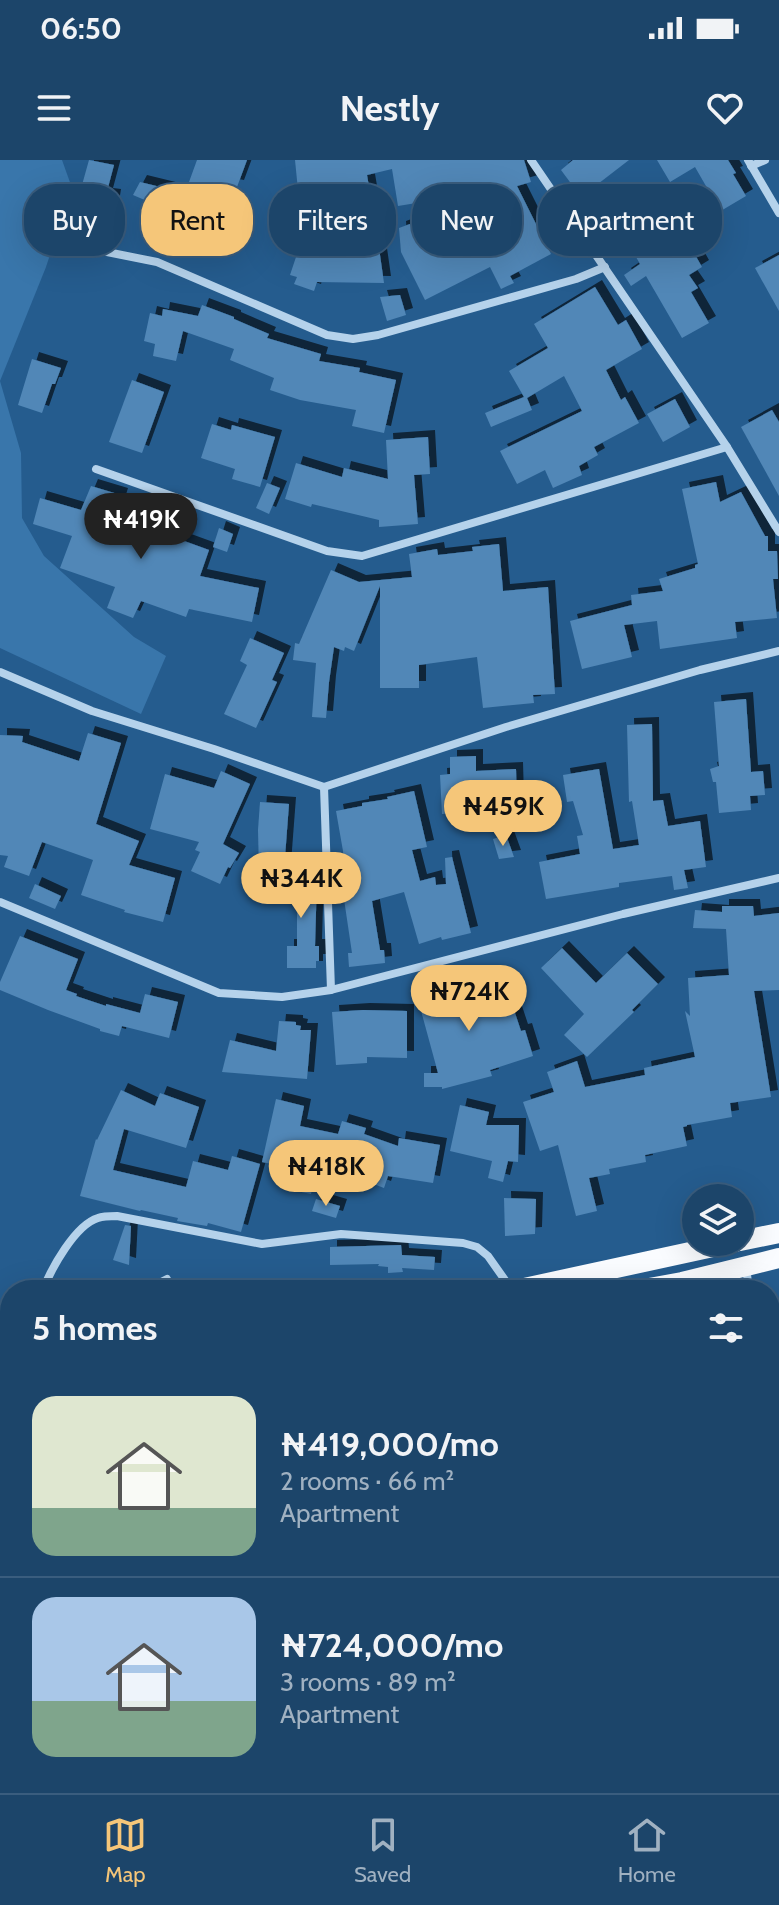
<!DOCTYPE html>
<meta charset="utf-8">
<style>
body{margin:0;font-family:Cabin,sans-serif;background:#294f72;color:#f1f3f6;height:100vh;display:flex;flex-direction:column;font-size:30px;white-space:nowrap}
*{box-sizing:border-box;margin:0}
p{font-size:26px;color:#a0b1c1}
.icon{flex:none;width:44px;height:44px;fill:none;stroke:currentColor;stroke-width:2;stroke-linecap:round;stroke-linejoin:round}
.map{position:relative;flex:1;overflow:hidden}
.drawer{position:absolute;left:0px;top:1120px;width:780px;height:514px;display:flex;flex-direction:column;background:#1c456a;border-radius:32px 32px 0 0;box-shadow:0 8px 32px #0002,0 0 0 2px #3a5d7e}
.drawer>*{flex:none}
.top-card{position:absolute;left:24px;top:24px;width:732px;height:72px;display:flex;gap:16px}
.controls{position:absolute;left:682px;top:1024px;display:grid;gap:16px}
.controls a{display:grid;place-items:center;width:72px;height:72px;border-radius:50%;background:#1c456a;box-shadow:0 8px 32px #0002,0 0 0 2px #3a5d7e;font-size:40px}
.price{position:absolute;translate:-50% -68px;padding:0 18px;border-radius:28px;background:#f5c679;color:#111;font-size:26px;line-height:52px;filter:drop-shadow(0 2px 4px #0008)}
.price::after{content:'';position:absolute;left:50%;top:48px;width:24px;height:18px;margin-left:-12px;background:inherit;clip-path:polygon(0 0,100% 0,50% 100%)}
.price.on{background:#222;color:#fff}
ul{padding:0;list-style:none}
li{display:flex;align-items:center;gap:24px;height:200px;padding:0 32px}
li+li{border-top:2px solid #3a5d7e}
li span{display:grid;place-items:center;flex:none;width:224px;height:160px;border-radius:24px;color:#555}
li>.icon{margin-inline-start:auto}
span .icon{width:96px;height:96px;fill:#fffc;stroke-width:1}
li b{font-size:34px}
h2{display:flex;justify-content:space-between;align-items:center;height:96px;padding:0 32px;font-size:34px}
.chip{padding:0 28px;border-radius:32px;background:#1c456a;box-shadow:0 8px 32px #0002,0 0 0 2px #3a5d7e;font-size:28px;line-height:72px}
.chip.on{background:#f5c679;color:#111}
.status{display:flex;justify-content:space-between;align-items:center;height:56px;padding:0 40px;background:#1c456a;direction:ltr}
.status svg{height:22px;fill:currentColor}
header{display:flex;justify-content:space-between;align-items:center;height:104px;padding:0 32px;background:#1c456a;font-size:36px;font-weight:700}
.tab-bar{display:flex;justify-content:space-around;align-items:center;height:112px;border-top:2px solid #3a5d7e;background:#1c456a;font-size:22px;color:#a0b1c1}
.tab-bar a{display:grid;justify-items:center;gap:4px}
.tab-bar .on{color:#f5c679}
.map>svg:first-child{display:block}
.green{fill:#3976ab}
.building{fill:#5187b7;filter:url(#shadow)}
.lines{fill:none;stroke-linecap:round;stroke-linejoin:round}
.street{stroke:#b5d2eb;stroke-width:8}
.primary{stroke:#fafcff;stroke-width:20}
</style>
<div class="status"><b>06:50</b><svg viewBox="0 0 49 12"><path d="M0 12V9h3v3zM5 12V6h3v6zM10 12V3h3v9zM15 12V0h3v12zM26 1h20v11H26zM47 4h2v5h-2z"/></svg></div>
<header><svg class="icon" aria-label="menu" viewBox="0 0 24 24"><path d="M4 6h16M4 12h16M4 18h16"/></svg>Nestly<svg class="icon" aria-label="heart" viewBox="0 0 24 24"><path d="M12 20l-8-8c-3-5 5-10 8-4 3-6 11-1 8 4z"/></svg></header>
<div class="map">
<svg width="779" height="1633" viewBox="0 0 779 1633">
<defs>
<filter id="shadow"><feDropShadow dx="7" dy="-7" stdDeviation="0" flood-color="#0009"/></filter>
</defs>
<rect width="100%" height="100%" fill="#255c8e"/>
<g class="green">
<path d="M0 0H62L72 28 46 107 0 221Z"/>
<path d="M0 221 21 293 22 358 44 396 134 477 166 496 141 554 0 488Z"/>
</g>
<g class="building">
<path d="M89 0 114 5 106 35 114 36 110 62 82 57 87 27 82 25Z"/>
<path d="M197 0H247L237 27 232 26 209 97 179 87 183 76 148 67 154 44 133 35 140 22 185 33Z"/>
<path d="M295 0H524L531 22 517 26 551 94 510 116 514 123 501 129 490 107 425 140 401 92 399 68 467 43 465 35 398 46 392 9 367 15 373 50 351 53 350 43 305 47 303 29 298 30Z"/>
<path d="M573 0H629L581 37 561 10Z"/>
<path d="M657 0H728L736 13 733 14 746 36 697 65 686 46 710 33 695 7 670 22Z"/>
<path d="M644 65 659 92 685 77 702 107 689 115 698 128 691 132 709 163 682 178 646 116 631 126 624 115 640 104 624 76Z"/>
<path d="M309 77H358V85L378 81 384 123 317 122 314 131 294 124 297 117 290 115 302 79 308 81Z"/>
<path d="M779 95V151L755 108Z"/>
<path d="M595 127 618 165 626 160 642 189 606 210 621 240 625 237 639 263 594 287 598 295 579 306 582 315 553 328 545 310 517 324 500 291 582 251 564 216 527 238 532 250 491 267 485 253 524 237 509 211 548 188 534 164Z"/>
<path d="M400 135 406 155 387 161 380 137Z"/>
<path d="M202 145 234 157V159L269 174 267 178 321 194 319 201 360 208 359 212 396 220 384 273 352 266 356 250 300 240 270 230 274 218 230 200 234 189 183 171 176 201 153 196 155 184 144 181 150 153 162 156 163 149 198 156Z"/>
<path d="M32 199 61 208 55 224H52L42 253 18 245Z"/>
<path d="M132 220 164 232 142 293 109 282Z"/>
<path d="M675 239 690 267 663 282 647 254Z"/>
<path d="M772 250 779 262V336L741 267Z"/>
<path d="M212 264 231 270 232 265 275 277 260 327 232 319 235 309 201 298Z"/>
<path d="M428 277 430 314 414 315 418 364 379 367V360L312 344 311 347 285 339 296 303 342 317 344 308 388 319 386 280Z"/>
<path d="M716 322 720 342 741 332 765 376H768V391H777L778 419H773L777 458 735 462 737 478 660 489 657 461 624 465 632 497 582 509 570 461 632 445 631 435 663 431 659 419 695 408V405L698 404 682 329Z"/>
<path d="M267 323 280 328 269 354 256 348Z"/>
<path d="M91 326 121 335 117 348 121 349 120 353 167 368 165 374 209 390 200 416 259 428 252 462 189 449 186 457 141 441 133 458 107 448 115 427 60 408 72 376 33 364 40 338 81 350Z"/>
<path d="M219 368 233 374 227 392 213 387Z"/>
<path d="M499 384 503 431 548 427 555 534 533 535 534 543 483 548 477 497 419 505V528H380V426L354 491 345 487 344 491 334 487 329 522 326 558 312 557 316 503 293 500 295 483 299 484 331 410 359 422 412 417 409 394 437 389 438 395 473 391 472 387Z"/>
<path d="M250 478 284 493 272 520 277 522 256 568 224 554 247 505 240 501Z"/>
<path d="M746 539 751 612 763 611 765 635 750 636 751 650 719 653 716 622H713L710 609 719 606 714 542Z"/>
<path d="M652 564 653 641 663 640 668 666 700 661 706 707 684 710 688 728 674 730 672 716 619 723V727L546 739 539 702 580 694 577 676 583 675 573 641 567 642 563 615 599 609 613 689 639 685 632 641 629 642 627 565Z"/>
<path d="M88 573 121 583 96 664 139 681 129 705 175 718 163 762 124 752 125 750 81 735 93 700 42 682 29 716 4 707 8 696 0 695V575L23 576 22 582 79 601Z"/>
<path d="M476 596V611L516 609 517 644 478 646V652L442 654 440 615 450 614V597Z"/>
<path d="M221 611 250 624 223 684 239 693 230 708 228 707 220 724 191 711 200 692 195 690 199 682 150 669 165 614 214 628Z"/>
<path d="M414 631 427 687 412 690 420 721 435 717 436 725 446 724 445 698 452 697 471 773 442 780 441 777 419 784 404 732 372 741 380 790H384L385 803 349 807 348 793H352L344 739 347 738 343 691 336 651 362 646V643L388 639 387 637Z"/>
<path d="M260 642 289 644 284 710 259 711 258 670Z"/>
<path d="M506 675 514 697 499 699 493 679Z"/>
<path d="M273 718H317L315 786H319V801H316V808H287V786H297V737H273Z"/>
<path d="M35 724 61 736 55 749 29 738Z"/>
<path d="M722 746H753L754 756 779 753V830L754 831 771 937 730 943 732 957 687 965V966L683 967 687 986 645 995 646 1002 609 1009 610 1014 589 1018 597 1051 576 1056 558 985 540 991 523 942 554 932 547 912 577 901 585 927 645 915 644 908 695 897 685 851 690 856 688 818 729 815 726 769 693 768 695 750 722 752Z"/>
<path d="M20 776 78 799 66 830 77 834 76 836 106 846V844L140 853 145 834 178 842 169 878 122 866 119 876 100 871V869L48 850 0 830V822Z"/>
<path d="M562 788 596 823 627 793 658 824 632 850 634 852 587 897 564 875 584 854 541 808Z"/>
<path d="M417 815H437V834L472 828 474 840 507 829 521 871 525 870 533 896 490 910 492 916 442 929V927H424V913H438L414 825 417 824Z"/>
<path d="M363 850 407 851V898L367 897V903L336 905 332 852Z"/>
<path d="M279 861 296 862V865L301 866 300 870H311L307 919 222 912 230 880 276 891Z"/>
<path d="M121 930 155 946 160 933 199 947 186 988 124 969 113 1010 186 1027 193 1001 228 1010 232 996 260 1004 241 1072 208 1063 207 1066 177 1061 178 1058 141 1050 140 1051 80 1036 96 979 97 980Z"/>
<path d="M276 939 304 946 300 966 338 974 342 961 366 968 364 974 398 986 399 978 440 985 433 1023 388 1016 384 1028 350 1015 349 1017 317 1009 311 1034 287 1029 291 1008 262 1002Z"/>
<path d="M460 945 489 952 486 965H519L518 1002 508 1001 503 1022 488 1018 492 1001 450 991Z"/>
<path d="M504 1038 536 1039 535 1074 505 1076Z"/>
<path d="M316 1039 340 1046 336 1058 312 1051Z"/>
<path d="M125 1065 131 1066 129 1105 113 1100Z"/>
<path d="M401 1085 402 1095 435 1097 434 1110 402 1108 403 1112 388 1113V1107L378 1106 379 1104 330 1105V1087Z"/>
</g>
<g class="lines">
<g class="street">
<path d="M531 0 727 287 779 372"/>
<path d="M748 0 779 53"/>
<path d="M751 6 765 0"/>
<path d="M107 92 157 102 327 175 353 179 378 175 576 119 605 107"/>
<path d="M96 309 327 391 362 396 727 287"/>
<path d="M0 512 92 551 214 589 324 627 506 567 700 510 779 491"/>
<path d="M324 627 331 830"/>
<path d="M0 742 219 833 282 837 331 830 623 754 779 718"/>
<path d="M746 1107 749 1130"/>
<path d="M43 1130C51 1109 75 1065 98 1058 103 1056 111 1056 117 1056L262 1084 341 1074 463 1083 477 1087 488 1096 512 1130"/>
<path d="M146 1130 167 1119"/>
<path d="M770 1194 779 1218"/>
<path d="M0 1235 10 1236"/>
<path d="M770 1378 773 1391 770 1403"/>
<path d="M0 1494 10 1493"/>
<path d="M591 1624 633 1633"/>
<path d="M36 1633 37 1624"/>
</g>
<g class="primary">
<path d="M740 1081 779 1073"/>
<path d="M515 1130 736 1082"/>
<path d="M638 1130 682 1122 779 1098"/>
<path d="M0 1280 10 1277"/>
<path d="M0 1312 10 1309"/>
</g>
</g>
</svg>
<div class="controls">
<a><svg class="icon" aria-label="layers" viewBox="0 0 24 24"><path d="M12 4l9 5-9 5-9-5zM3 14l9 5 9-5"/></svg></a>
</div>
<b class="price on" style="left:141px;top:401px">₦419K</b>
<b class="price" style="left:503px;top:688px">₦459K</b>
<b class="price" style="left:301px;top:760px">₦344K</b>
<b class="price" style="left:469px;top:873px">₦724K</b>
<b class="price" style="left:326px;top:1048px">₦418K</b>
<div class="top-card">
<a class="chip">Buy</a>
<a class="chip on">Rent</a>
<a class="chip">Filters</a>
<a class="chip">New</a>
<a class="chip">Apartment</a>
</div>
<section class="drawer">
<h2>5 homes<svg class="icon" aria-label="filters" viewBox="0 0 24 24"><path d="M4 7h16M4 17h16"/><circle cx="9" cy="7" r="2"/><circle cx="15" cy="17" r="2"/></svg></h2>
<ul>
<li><span style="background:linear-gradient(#dfe7d0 70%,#7fa58c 0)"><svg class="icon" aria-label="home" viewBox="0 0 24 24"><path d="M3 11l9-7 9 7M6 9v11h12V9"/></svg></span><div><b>₦419,000/mo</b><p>2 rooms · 66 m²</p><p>Apartment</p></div></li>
<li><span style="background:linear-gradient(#a9c7e8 65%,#7fa58c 0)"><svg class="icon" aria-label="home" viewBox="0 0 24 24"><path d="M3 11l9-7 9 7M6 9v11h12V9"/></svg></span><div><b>₦724,000/mo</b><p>3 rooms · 89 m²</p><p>Apartment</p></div></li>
</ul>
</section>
</div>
<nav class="tab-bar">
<a class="on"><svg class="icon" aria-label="map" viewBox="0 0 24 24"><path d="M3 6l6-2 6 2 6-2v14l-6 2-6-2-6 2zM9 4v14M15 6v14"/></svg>Map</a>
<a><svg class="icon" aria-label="saved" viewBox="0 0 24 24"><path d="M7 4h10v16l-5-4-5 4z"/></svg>Saved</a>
<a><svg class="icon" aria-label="home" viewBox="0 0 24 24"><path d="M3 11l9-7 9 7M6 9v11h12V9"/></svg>Home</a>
</nav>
